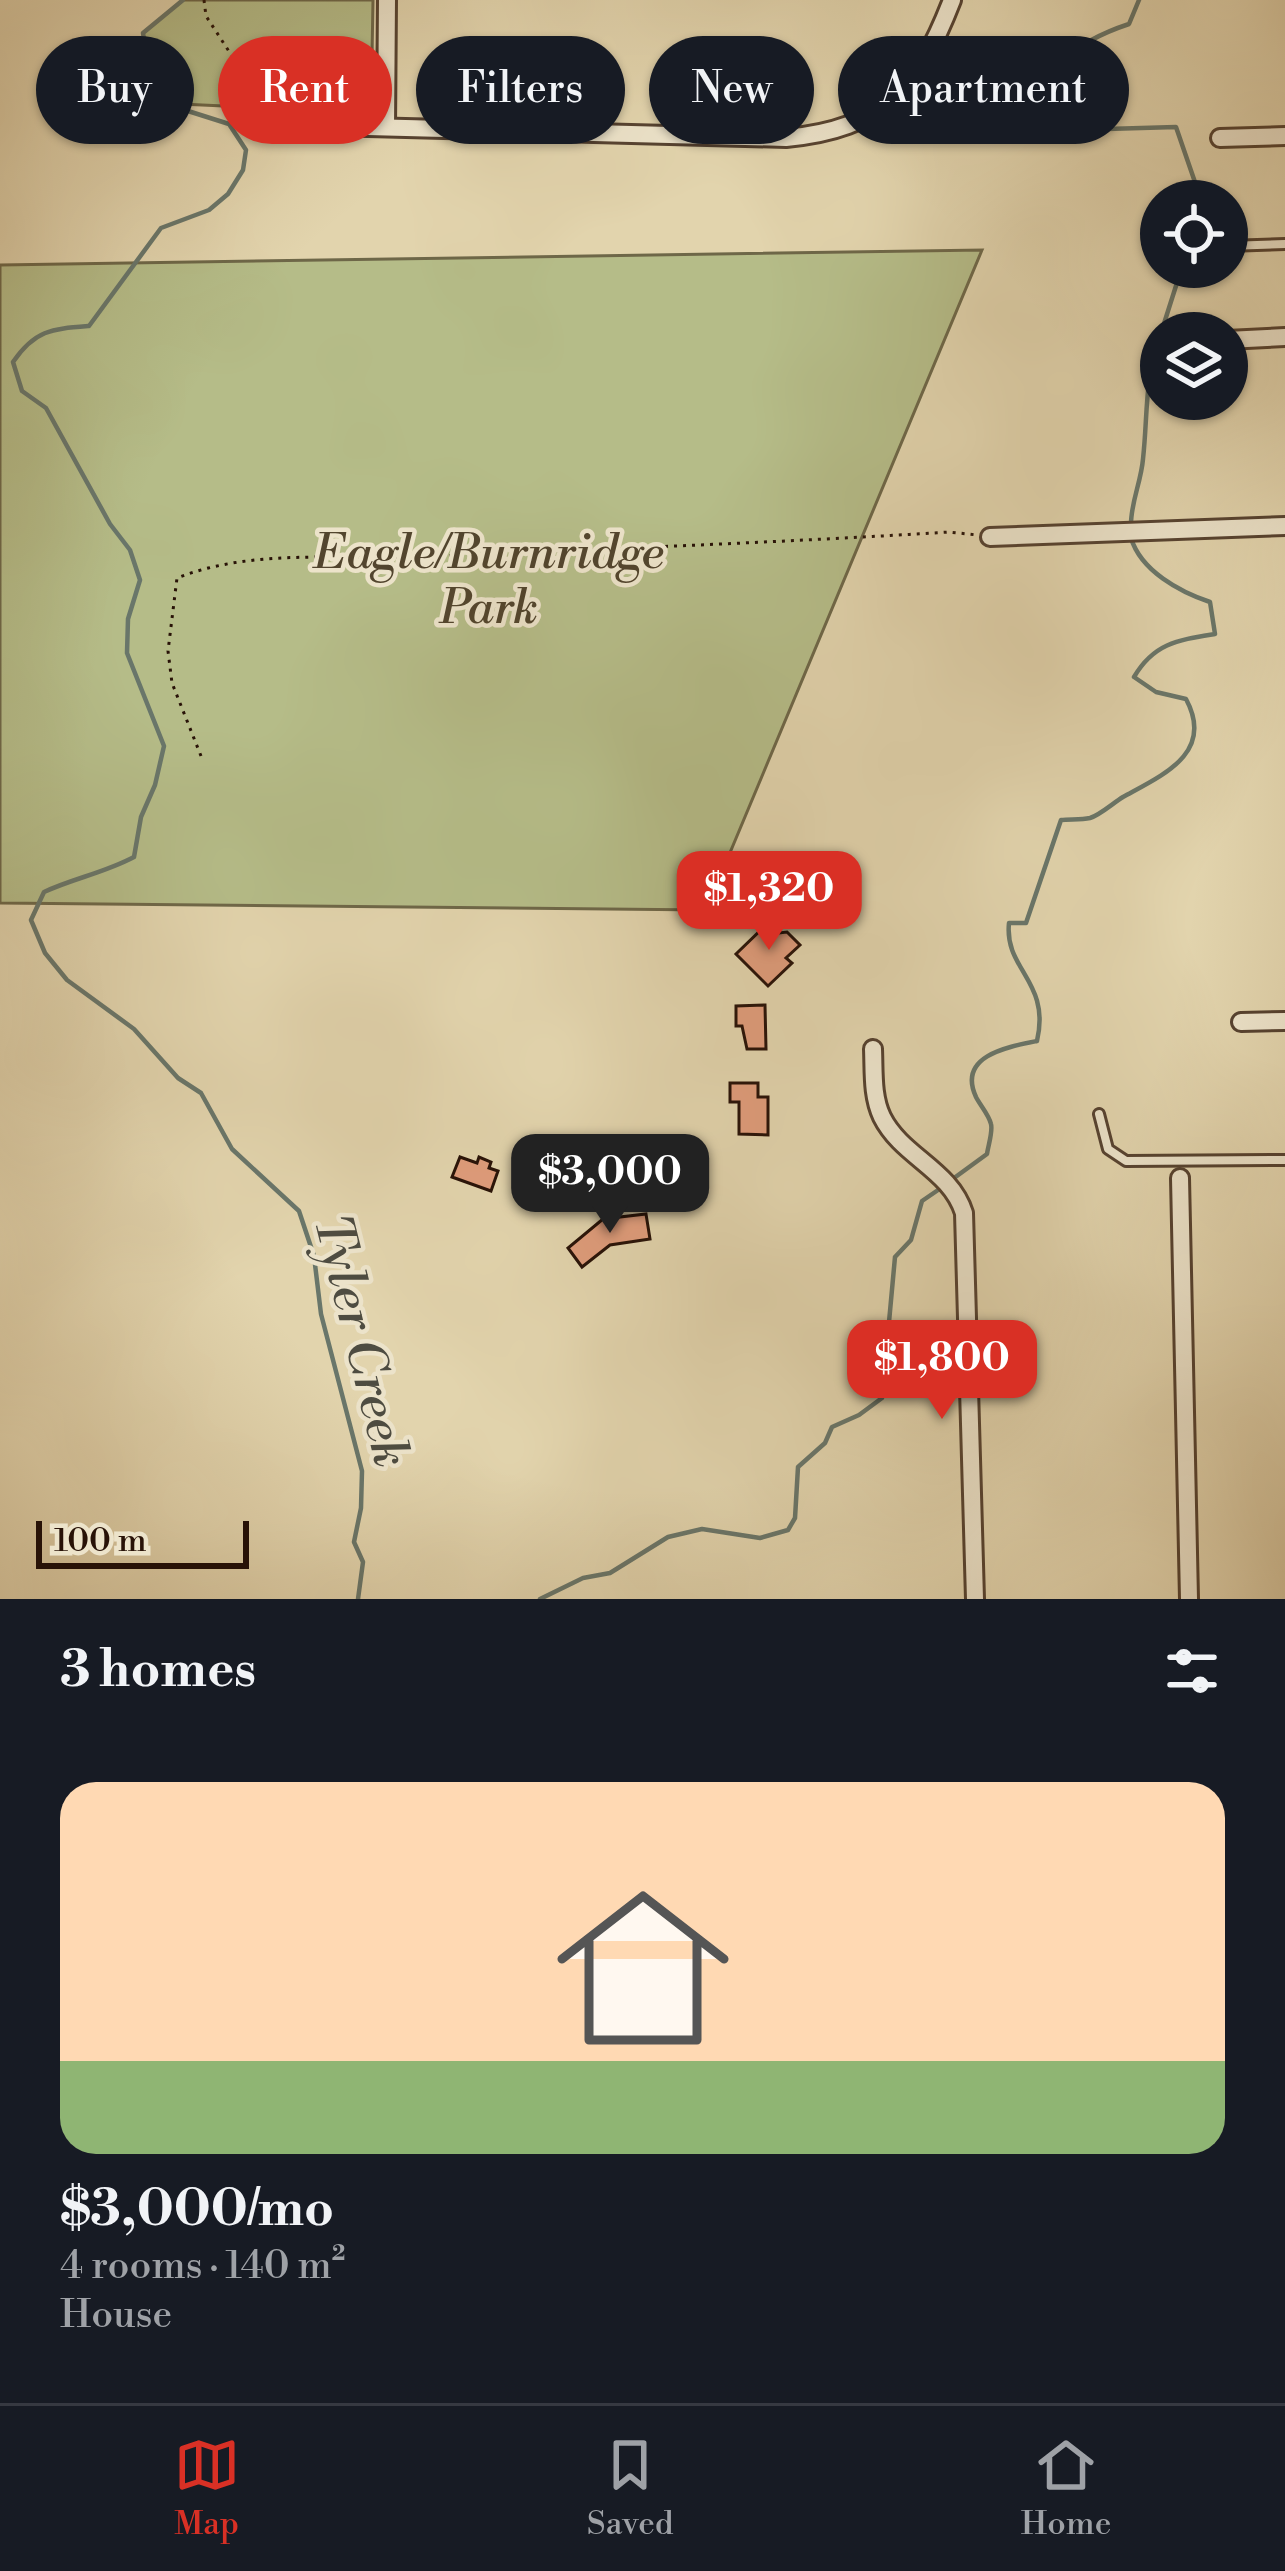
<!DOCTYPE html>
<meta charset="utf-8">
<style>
body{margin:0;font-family:"Libre Bodoni",serif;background:#20242c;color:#f1f3f6;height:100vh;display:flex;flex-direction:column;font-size:45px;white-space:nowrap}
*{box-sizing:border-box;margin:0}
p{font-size:39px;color:#9ea1a6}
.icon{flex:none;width:66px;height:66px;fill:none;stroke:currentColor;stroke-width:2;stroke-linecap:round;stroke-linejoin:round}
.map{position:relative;height:1599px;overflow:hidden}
.drawer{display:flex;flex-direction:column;background:#171b24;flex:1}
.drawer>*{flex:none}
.banner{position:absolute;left:36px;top:36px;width:1215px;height:108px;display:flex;gap:24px}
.controls{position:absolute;left:1140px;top:180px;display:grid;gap:24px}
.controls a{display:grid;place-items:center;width:108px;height:108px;border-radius:50%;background:#171b24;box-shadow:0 3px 9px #0004;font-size:60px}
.scale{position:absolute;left:36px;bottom:30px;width:213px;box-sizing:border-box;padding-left:12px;border:6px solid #281207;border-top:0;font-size:33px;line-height:42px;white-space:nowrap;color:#281207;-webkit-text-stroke:9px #ece3ca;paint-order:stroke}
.price{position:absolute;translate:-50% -102px;padding:0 27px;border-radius:24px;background:#d93025;color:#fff;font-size:39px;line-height:78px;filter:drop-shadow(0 3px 6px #0008)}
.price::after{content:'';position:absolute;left:50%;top:72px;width:36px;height:27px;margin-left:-18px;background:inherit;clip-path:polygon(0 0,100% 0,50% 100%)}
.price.current{background:#222;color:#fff}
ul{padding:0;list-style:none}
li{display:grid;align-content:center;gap:24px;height:636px;padding:0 60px}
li+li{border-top:3px solid #363941}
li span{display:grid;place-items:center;height:372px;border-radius:36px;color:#555}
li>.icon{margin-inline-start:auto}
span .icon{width:216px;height:216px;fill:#fffc;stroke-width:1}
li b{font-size:51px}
h2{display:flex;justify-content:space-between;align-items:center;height:144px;padding:0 60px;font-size:51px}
.pill{padding:0 42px;border-radius:54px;background:#171b24;box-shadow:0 3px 9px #0004;font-size:42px;line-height:108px}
.pill.current{background:#d93025;color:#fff}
.dock{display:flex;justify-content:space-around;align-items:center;height:168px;border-top:3px solid #363941;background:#171b24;font-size:33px;color:#9ea1a6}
.dock a{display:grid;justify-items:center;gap:6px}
.dock .current{color:#d93025}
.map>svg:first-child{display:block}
.green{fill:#b5bc88;stroke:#6e6748;stroke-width:3}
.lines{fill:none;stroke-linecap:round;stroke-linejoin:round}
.stream{stroke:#69766a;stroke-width:4.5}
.building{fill:#e09d7c;stroke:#281207;stroke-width:3}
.service-casing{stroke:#564230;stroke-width:14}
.minor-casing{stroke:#564230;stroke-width:22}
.path{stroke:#281207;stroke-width:3;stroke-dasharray:3 6;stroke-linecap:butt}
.service{stroke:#ece3ca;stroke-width:8}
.minor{stroke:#ece3ca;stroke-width:16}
.labels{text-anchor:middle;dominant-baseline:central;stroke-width:9;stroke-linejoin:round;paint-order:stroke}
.park-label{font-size:48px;font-style:italic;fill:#52452e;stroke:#ece3ca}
.water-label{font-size:51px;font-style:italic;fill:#4e4c41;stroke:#ece3ca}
</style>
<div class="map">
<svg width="1285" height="1599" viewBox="0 0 1285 1599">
<rect width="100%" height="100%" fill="#e2d4ad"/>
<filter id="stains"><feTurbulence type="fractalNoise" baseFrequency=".00167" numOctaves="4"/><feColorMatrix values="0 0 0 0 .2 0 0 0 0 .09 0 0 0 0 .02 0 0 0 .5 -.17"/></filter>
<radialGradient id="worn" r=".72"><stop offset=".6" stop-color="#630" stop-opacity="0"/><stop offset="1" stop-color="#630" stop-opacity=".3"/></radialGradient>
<g class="green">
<path d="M183 0H373L371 113 181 104 147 59 143 33Z"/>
<path d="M982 250 706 910 0 903V265Z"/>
</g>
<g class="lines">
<g class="stream">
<path d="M183 0 143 33 147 59 171 92 188 111 229 124 246 150 243 170 228 194 209 210 161 228 89 326C51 329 35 330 13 362L22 391 46 408 110 524 130 550 140 580 128 619 127 653 164 746 155 785 141 817 134 857C104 873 74 878 44 892L31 920 45 953 67 980 134 1029 178 1078 201 1093 232 1149 299 1211 314 1256 321 1314 362 1471 361 1508 354 1542 363 1562 358 1599"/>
<path d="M1139 0 1129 24C1078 41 1039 67 1044 126L1072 130 1176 127 1197 188 1195 201"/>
<path d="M1161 333 1182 267"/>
<path d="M1131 527C1130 504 1141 483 1143 459 1148 414 1144 378 1161 334"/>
<path d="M950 1181 987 1154C988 1146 993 1132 991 1124 989 1115 980 1105 976 1097 957 1056 1007 1047 1037 1041 1051 981 1004 970 1009 923H1026L1061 820C1070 819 1081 820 1090 818 1100 815 1113 803 1123 797 1163 775 1215 753 1186 699L1156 692 1134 677C1154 643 1178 640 1215 634L1210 602C1180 592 1141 571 1131 538"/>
<path d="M540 1599 583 1578 610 1573 668 1537 702 1529 760 1538 788 1530 795 1518 798 1467 825 1443 832 1427 859 1415 882 1398 895 1257 911 1240 922 1201 941 1188"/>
</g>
</g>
<g class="building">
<path d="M769 922 779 933 787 932 800 945 786 958 792 963 768 986 736 954Z"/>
<path d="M765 1005 766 1049H747L742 1026H736V1006Z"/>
<path d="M730 1083H758V1097H768V1135L739 1134V1102H730Z"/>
<path d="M460 1157 477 1163 479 1157 491 1162 489 1168 498 1171 491 1191 452 1177Z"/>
<path d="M646 1214 650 1239 610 1245 582 1267 568 1248 603 1219Z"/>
</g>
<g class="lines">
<g class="service-casing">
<g id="service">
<path d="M1227 246 1285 244"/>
<path d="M1099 1114 1108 1149 1126 1161 1285 1160"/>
</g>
</g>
<g class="minor-casing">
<g id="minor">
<path d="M253 124 786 138C883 129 918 88 952 0"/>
<path d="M386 127 387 0"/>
<path d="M1220 138 1285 136"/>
<path d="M1227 340 1285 337"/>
<path d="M990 537 1285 526"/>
<path d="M1241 1022 1285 1021"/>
<path d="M873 1049C874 1072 872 1096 882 1117 902 1157 950 1169 964 1213L975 1599"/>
<path d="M1180 1178 1189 1599"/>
</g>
</g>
<g class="path">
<path d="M204 0 206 16 232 56 243 82 256 89 329 81 367 53"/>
<path d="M201 756 172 683 168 651 177 578C253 548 340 560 420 557 596 549 773 543 949 532L977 535"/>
</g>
<use href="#service" class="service"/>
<use href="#minor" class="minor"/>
</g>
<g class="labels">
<g class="park-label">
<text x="489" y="554">Eagle/Burnridge<tspan x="489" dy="55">Park</tspan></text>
</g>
<g class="water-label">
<text transform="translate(360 1341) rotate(76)">Tyler Creek</text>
</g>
</g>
<rect width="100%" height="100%" filter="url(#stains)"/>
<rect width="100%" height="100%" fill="url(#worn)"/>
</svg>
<div class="controls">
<a><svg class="icon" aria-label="locate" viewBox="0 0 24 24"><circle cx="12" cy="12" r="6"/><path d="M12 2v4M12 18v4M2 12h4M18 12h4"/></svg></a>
<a><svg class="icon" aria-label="layers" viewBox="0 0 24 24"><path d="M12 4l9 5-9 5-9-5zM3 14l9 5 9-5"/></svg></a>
</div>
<div class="scale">100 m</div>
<b class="price" style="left:769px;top:953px">$1,320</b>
<b class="price current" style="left:610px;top:1236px">$3,000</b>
<b class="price" style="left:942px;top:1422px">$1,800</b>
<div class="banner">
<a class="pill">Buy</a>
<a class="pill current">Rent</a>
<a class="pill">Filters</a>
<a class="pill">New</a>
<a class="pill">Apartment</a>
</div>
</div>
<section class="drawer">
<h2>3 homes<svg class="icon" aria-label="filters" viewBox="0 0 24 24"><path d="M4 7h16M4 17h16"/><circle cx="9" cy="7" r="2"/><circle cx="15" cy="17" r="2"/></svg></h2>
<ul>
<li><span style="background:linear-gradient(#ffd9b3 75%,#8fb573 0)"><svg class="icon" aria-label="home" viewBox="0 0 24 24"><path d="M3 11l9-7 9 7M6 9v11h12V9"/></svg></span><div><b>$3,000/mo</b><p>4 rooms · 140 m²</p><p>House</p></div></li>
</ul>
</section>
<nav class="dock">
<a class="current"><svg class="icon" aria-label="map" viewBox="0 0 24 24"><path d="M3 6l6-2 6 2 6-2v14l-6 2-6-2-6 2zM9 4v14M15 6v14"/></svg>Map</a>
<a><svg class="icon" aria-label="saved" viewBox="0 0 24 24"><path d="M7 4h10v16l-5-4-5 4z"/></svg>Saved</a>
<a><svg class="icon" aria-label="home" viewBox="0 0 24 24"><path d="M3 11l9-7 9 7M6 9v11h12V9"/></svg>Home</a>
</nav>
